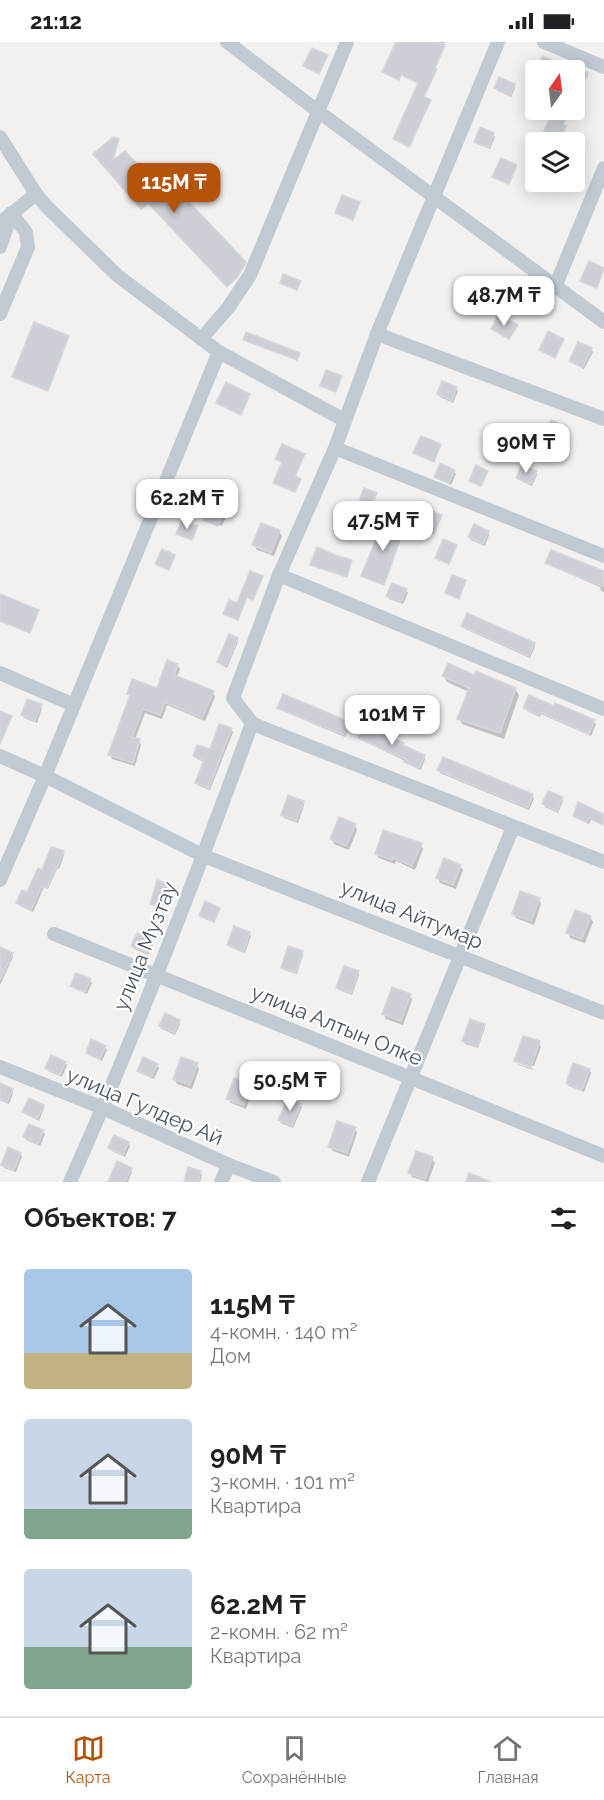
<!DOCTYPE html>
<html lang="ru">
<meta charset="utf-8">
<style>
body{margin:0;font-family:Raleway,sans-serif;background:#f6f6f6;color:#202124;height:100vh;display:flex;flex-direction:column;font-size:22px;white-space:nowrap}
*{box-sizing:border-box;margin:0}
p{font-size:20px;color:#757577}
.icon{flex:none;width:33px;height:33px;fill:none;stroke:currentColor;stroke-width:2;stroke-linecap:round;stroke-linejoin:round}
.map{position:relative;height:1140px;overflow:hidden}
.panel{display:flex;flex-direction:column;background:#fff;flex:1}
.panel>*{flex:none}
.needle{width:39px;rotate:14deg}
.tools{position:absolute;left:525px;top:18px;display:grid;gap:12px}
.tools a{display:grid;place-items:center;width:60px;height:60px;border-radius:6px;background:#fff;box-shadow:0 3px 15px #0003;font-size:30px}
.price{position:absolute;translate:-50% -51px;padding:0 14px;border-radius:12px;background:#fff;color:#222;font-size:20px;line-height:39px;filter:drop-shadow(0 2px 3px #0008)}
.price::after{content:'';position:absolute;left:50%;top:36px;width:18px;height:14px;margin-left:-9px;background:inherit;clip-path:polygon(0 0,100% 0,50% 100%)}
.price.selected{background:#b45309;color:#fff}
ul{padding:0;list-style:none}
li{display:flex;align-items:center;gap:18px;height:150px;padding:0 24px}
li span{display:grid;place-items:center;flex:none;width:168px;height:120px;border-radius:6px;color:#555}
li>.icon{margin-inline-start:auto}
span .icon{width:72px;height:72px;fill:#fffc;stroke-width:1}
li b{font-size:26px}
h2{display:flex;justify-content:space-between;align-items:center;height:72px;padding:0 24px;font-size:26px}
.status{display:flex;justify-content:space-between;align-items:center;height:42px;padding:0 30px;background:#fff;direction:ltr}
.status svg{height:16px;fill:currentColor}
.tab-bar{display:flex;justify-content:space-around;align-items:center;height:84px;border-top:2px solid #e0e0e0;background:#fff;font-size:16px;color:#757577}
.tab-bar a{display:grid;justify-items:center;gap:3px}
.tab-bar .selected{color:#b45309}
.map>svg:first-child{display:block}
.shadow{fill:#0003}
.building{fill:#cccfd6;stroke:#d4d6dc;stroke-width:1.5}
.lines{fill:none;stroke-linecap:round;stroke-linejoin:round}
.minor{stroke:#c0cad3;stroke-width:14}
.labels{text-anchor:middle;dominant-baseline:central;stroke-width:4.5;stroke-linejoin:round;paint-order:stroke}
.street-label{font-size:21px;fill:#475260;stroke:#fff}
</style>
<div class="status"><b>21:12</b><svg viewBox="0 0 49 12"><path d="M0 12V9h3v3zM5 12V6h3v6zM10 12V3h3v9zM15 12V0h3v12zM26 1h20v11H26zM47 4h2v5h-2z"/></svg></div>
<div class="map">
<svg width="604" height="1140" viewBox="0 0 604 1140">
<rect width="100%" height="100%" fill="#f3f1f0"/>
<g class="shadow">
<path d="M398 0H445L443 4 445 5 434 27 436 29 423 56 430 60 410 105 395 98 420 42 401 33 399 38Z"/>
<path d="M573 25 588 33 574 60V28H571Z"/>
<path d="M514 44 515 46 511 55 498 49 496 46Z"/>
<path d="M552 68H571L563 84 565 86 559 100H552L543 95 554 71 551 69Z"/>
<path d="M493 92 495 95 490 107 477 102 476 99Z"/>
<path d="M118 98 112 120 125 111 142 129 138 133 162 158 245 221 238 235 228 244 150 161 142 167 95 112Z"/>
<path d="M68 295 48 349 14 336V335Z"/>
<path d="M591 307 593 310 584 327 572 321 571 319Z"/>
<path d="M456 347 458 349 453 361 440 355 438 352Z"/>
<path d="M565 386 566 388 561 400 548 394 546 391Z"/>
<path d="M522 393 523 396 519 407 505 401 504 399Z"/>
<path d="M304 414 295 436 301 439 295 450 275 441 284 421 277 417Z"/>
<path d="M454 429 456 432 451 443 438 437 436 434Z"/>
<path d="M536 430 537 433 532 444 519 438 518 436Z"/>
<path d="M226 462 229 467 222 484 206 477V480L204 477Z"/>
<path d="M279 490 282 494 274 514 257 508 254 503Z"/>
<path d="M488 490 489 493 485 504 471 498 470 495Z"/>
<path d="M547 521 604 535V550L601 549 600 545 549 523Z"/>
<path d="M406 548 408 551 403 562 389 557 388 554Z"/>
<path d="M463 584 534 602 535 605 530 616 465 587Z"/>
<path d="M237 597 238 600 227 626 221 623 219 620Z"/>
<path d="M177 623 180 627 177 635 213 651 215 655 205 679 167 663 162 677 145 671 135 697 139 699 141 703 135 724 112 717 110 713 131 656 129 652 158 648Z"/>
<path d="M444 634 475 635 515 647 519 653 504 697 462 682 459 676 469 650 447 640Z"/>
<path d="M40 664 42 666 37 681 24 676 23 673Z"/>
<path d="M279 665 349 681 350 684 345 695 280 668Z"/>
<path d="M525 666 594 680 596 682 591 694 541 672 540 675 527 669Z"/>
<path d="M231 688 233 690 210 748 199 744 197 741 205 720 197 717 195 714 211 709Z"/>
<path d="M360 696 403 702 405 706 424 714 425 717 421 728 407 722 405 719 362 698Z"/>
<path d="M439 728 532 754 534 756 529 768 440 731Z"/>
<path d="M562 757 563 759 558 771 545 765 544 762Z"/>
<path d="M303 760 304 763 298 781 284 776 283 773Z"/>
<path d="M604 772V784L591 778 589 782 576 776 574 774Z"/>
<path d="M355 783 357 788 349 808 334 802 332 797Z"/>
<path d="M421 803 423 807 415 828 396 819 395 822 379 816 376 812Z"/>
<path d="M63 810 64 813 59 827H57L48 847 44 845 33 870 20 864 18 861 28 852 43 830Z"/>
<path d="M460 824 463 828 456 847 440 841 438 836Z"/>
<path d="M539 857 541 862 534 883 516 876 514 872Z"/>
<path d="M590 875 593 880 585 901 570 896 568 891Z"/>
<path d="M249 891 251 894 245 911 230 905 229 903Z"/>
<path d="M152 899 154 901 148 913 134 907 133 904Z"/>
<path d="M0 907 12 912 13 915 0 943Z"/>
<path d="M302 910 303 913 297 932 284 928 282 925Z"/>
<path d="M358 930 359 933 352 953 339 948 337 946Z"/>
<path d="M90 938 92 941 87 952 74 946 72 944Z"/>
<path d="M410 953 412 958 403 983 386 977 383 972Z"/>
<path d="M179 979 180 982 175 993 162 987 160 984Z"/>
<path d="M484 984 485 986 478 1006 465 1002 464 999Z"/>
<path d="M539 1001 541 1005 534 1024 517 1018V1021L516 1019Z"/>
<path d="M105 1005 107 1008 102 1019 89 1013 87 1010Z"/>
<path d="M65 1021 67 1023 62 1035 48 1029 47 1026Z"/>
<path d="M518 1022 533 1027V1028L519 1023Z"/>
<path d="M157 1023 159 1026 154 1037 140 1031 139 1029Z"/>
<path d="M197 1023 199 1027 192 1047 177 1042 175 1037Z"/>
<path d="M589 1028 591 1031 584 1050 569 1044 567 1041Z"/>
<path d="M0 1043 12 1048 13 1051 9 1062 0 1058Z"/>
<path d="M250 1043 253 1048 246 1067 231 1061 228 1057Z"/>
<path d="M300 1063 302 1065 293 1086 281 1081 280 1078Z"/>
<path d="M43 1064 44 1066 39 1079 25 1072 24 1070Z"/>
<path d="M355 1086 357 1091 349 1115 333 1109 330 1105Z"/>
<path d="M43 1090 45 1092 40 1104 26 1098 25 1095Z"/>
<path d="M128 1101 130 1104 125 1115 112 1109 110 1106Z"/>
<path d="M20 1112 22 1114 16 1130 4 1126 3 1123Z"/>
<path d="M432 1117 435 1121 428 1140 412 1135 410 1131Z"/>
<path d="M131 1127 132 1130 128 1140H124Z"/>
<path d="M200 1130 202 1133 200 1140H187L186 1138Z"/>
</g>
<g class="building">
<path d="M396 0H438L445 3 435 26 437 27 424 55 431 58 409 105 393 97 418 41 401 33 399 38 382 30Z"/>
<path d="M312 6 328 13 319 32 303 24Z"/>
<path d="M543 14 574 28V24L588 31 574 60V28H536Z"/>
<path d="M499 35 515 42 510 53 494 46Z"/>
<path d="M554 68H570L563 83 566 84 558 100H552L541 95Z"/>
<path d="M480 85 494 91 489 106 474 100Z"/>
<path d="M113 95 119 97 113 118 125 109 143 128 139 132 162 156 174 144 246 220 238 234 227 245 148 161 141 167 93 112Z"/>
<path d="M501 116 517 123 509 142 492 135Z"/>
<path d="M342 153 360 160 353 178 335 171Z"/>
<path d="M589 219 604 226 597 246 580 239Z"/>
<path d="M283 232 301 239 297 248 280 241Z"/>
<path d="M513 241 526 246 517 266 505 261Z"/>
<path d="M499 272 518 283 509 297 491 287Z"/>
<path d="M34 280 69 294 48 349 12 335Z"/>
<path d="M548 289 564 297 555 316 539 308Z"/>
<path d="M246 290 300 311 297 318 243 298Z"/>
<path d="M578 300 592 306 583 325 569 319Z"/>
<path d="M326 328 342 334 336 350 320 344Z"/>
<path d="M442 339 457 345 452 359 437 352Z"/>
<path d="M226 340 250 352 241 373 216 361Z"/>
<path d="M551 378 566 384 560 398 545 391Z"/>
<path d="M508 385 523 392 517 405 502 399Z"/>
<path d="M421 394 441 402 434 420 413 411Z"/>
<path d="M282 402 305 412 295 434 301 437 295 450 273 441 282 420 275 417Z"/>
<path d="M440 421 455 428 449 441 434 435Z"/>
<path d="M522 422 537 429 531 442 516 436Z"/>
<path d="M476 423 488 429 481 444 469 439Z"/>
<path d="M364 446 377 451 371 466 358 461Z"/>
<path d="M211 455 227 461 218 484 203 478Z"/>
<path d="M426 467 442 473 434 492 419 486Z"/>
<path d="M385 476 405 484 384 543 361 534Z"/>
<path d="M182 478 198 484 192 498 176 492Z"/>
<path d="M261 481 280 488 271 511 252 503Z"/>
<path d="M474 482 489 489 483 502 468 495Z"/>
<path d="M443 497 457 503 449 522 435 516Z"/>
<path d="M317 505 335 513 352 518 347 535 310 523Z"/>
<path d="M162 507 175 513 169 528 155 522Z"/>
<path d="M551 508 604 529V545L545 521Z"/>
<path d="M250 529 263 534 253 558 247 555 238 578 223 572 229 558 237 561Z"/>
<path d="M452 533 466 538 459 557 445 551Z"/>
<path d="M392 541 407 547 401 560 386 554Z"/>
<path d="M0 552 39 568 30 591 0 579Z"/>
<path d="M467 571 535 601 529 614 461 584Z"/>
<path d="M229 592 238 596 226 624 217 620Z"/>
<path d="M167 618 178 622 174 633 214 649 202 676 165 660 160 673 143 667 132 695 140 697 133 721 108 713 130 653 127 652 132 637 157 646Z"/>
<path d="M448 621 474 633 476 629 516 646 500 691 457 677 469 646 442 634Z"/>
<path d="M283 652 350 680 344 693 277 666Z"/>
<path d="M529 653 554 664 555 661 595 678 589 692 540 670 538 673 523 666Z"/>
<path d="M27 657 42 662 35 679 21 673Z"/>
<path d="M0 669 12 674 0 702Z"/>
<path d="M219 682 232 686 209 746 195 741 204 718 193 714 197 703 210 707Z"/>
<path d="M364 683 404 701 403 703 425 713 419 726 404 720 405 717 358 696Z"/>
<path d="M443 715 533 752 528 766 437 728Z"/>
<path d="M548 749 563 755 557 769 542 762Z"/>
<path d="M288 753 304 759 296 779 281 773Z"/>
<path d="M578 760 604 772V783L589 776 587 780 573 774Z"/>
<path d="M339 775 356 782 346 804 330 797Z"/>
<path d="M383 788 422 801 412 824 393 816 392 818 375 812Z"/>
<path d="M51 805 64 809 57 826 56 825 47 846 42 844 31 868 16 861 22 848 27 850 38 826 42 828Z"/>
<path d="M444 816 461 823 453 843 436 836Z"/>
<path d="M157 838 172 843 165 867 150 862Z"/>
<path d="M520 849 540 856 531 879 512 872Z"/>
<path d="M205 859 220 866 214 880 199 874Z"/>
<path d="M575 868 591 874 582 897 566 891Z"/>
<path d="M234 884 250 890 244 909 227 903Z"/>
<path d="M137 891 153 898 147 911 131 904Z"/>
<path d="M288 904 303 909 296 931 281 926Z"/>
<path d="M0 905 13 911 0 938Z"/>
<path d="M344 924 359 929 351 951 336 946Z"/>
<path d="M76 931 91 937 85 950 70 944Z"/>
<path d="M392 945 411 952 401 979 382 972Z"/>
<path d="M165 971 180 978 174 991 159 984Z"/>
<path d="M470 977 485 982 477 1005 462 999Z"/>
<path d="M523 994 540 999 531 1025 514 1019Z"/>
<path d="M91 997 106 1004 100 1017 86 1011Z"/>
<path d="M51 1013 66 1020 60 1033 45 1026Z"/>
<path d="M143 1015 158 1022 152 1035 137 1029Z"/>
<path d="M181 1015 198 1021 190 1043 173 1037Z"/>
<path d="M573 1021 590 1027 582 1048 566 1041Z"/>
<path d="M234 1036 251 1042 243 1063 226 1057Z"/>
<path d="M0 1041 13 1047 7 1060 0 1057Z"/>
<path d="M29 1056 44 1063 37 1077 22 1070Z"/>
<path d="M288 1056 301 1062 292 1084 278 1078Z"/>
<path d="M337 1079 356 1085 347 1111 328 1105Z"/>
<path d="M29 1082 44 1088 38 1102 23 1095Z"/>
<path d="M114 1093 129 1100 123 1113 108 1106Z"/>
<path d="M8 1105 21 1111 14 1128 1 1123Z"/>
<path d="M416 1109 433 1115 425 1137 408 1131Z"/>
<path d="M117 1119 132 1126 125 1140H108Z"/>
<path d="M188 1125 201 1129 198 1140 184 1139Z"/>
<path d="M469 1131 491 1140H466Z"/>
</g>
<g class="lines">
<g class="minor">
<path d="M227 0 319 70 604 280"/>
<path d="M498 0 377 292 335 406 279 533 233 656 252 681 263 686 604 820"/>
<path d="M544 0 604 25"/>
<path d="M0 95 36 152 48 166 118 234 219 310 344 378"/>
<path d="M0 181 36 152"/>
<path d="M0 205 11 173"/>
<path d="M555 245 604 126"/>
<path d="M0 272 28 205 26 190 11 171"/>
<path d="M377 292 604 377"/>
<path d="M201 297 228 266 250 233 347 0"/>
<path d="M335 406 604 514"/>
<path d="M279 533 604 667"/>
<path d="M0 631 74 663"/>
<path d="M0 714 45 734 204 814 604 971"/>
<path d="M0 838 45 734 219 310"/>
<path d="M54 892 604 1114"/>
<path d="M0 1025 103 1066 229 1123 274 1140"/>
<path d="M70 1140C137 990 196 835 252 681"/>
<path d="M221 1140 229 1123"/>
<path d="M368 1140 513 785"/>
</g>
</g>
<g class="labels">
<g class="street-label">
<text transform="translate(412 872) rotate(22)">улица Айтумар</text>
<text transform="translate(145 904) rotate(-68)">улица Музтау</text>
<text transform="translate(337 983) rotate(22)">улица Алтын Олке</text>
<text transform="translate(145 1064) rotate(23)">улица Гулдер Ай</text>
</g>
</g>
</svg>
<div class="tools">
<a><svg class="needle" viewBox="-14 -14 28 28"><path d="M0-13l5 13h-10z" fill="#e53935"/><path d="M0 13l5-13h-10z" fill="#757577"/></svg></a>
<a><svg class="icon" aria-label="layers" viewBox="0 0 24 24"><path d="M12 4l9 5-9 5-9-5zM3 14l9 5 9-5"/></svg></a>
</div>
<b class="price selected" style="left:174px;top:172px">115M ₸</b>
<b class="price" style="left:504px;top:285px">48.7M ₸</b>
<b class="price" style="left:526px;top:432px">90M ₸</b>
<b class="price" style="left:187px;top:488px">62.2M ₸</b>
<b class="price" style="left:383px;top:510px">47.5M ₸</b>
<b class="price" style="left:392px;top:704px">101M ₸</b>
<b class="price" style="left:290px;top:1070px">50.5M ₸</b>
</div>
<section class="panel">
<h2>Объектов: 7<svg class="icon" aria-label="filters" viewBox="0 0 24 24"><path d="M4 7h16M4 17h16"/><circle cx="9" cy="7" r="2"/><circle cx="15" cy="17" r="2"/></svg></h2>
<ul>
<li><span style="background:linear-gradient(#a9c7e8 70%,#c2b280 0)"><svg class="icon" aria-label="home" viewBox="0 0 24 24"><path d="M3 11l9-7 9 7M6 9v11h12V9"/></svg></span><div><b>115M ₸</b><p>4-комн. · 140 m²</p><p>Дом</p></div></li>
<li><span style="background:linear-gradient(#c9d6e8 75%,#7fa58c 0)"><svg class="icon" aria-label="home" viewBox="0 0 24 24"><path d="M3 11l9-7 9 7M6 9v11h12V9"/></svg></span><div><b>90M ₸</b><p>3-комн. · 101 m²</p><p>Квартира</p></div></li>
<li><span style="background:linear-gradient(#c9d6e8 65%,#7fa58c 0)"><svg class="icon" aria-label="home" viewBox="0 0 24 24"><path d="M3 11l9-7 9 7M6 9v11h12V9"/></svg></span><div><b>62.2M ₸</b><p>2-комн. · 62 m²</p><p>Квартира</p></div></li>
</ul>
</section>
<nav class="tab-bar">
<a class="selected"><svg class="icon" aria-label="map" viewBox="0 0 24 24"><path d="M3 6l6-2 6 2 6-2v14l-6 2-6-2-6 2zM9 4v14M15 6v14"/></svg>Карта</a>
<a><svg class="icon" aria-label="saved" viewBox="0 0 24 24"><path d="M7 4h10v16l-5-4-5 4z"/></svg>Сохранённые</a>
<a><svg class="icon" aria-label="home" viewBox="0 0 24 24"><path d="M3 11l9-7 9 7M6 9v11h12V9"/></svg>Главная</a>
</nav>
